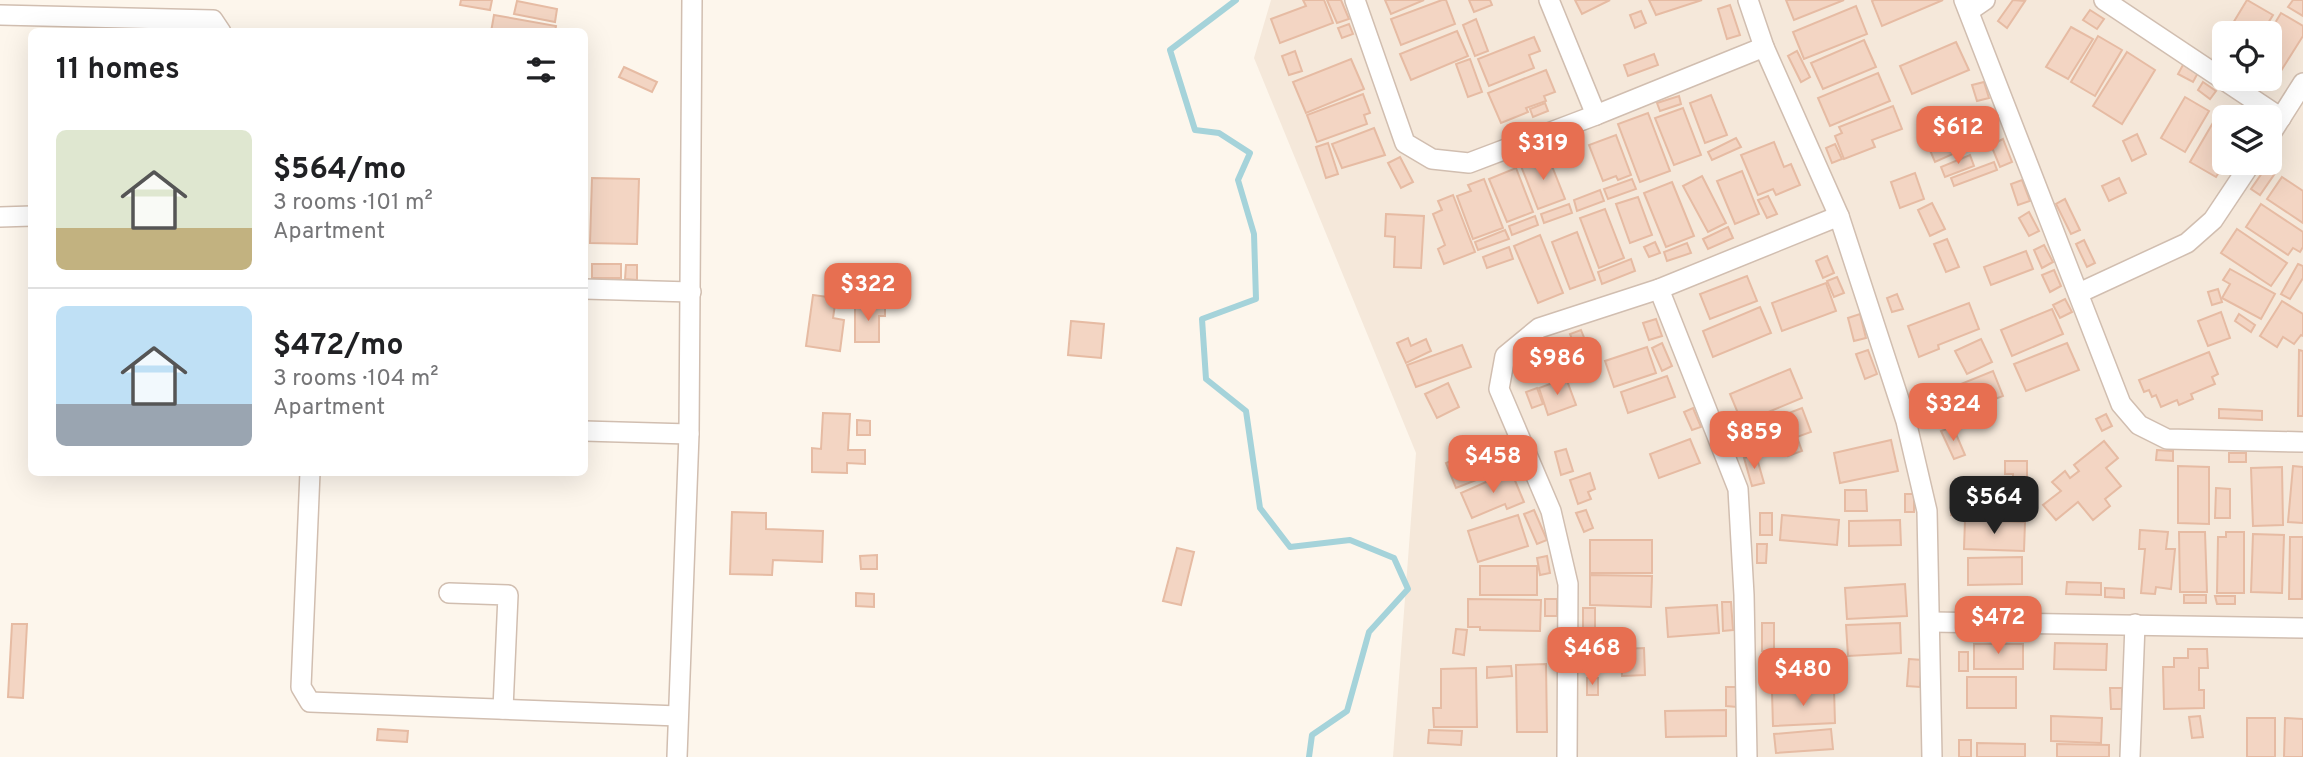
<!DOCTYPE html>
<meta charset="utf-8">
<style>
body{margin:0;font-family:Overpass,sans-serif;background:#f6f6f6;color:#202124;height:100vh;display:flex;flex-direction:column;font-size:26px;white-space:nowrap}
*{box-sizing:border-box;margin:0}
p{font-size:23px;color:#757577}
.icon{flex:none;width:38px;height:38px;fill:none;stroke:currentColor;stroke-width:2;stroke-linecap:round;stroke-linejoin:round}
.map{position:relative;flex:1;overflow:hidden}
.side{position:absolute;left:28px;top:28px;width:560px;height:448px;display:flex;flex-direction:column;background:#fff;border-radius:10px;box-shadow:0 7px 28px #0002}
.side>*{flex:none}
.controls{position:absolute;left:2212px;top:21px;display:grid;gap:14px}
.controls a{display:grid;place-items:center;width:70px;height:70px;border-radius:10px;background:#fff;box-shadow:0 7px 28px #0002;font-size:35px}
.price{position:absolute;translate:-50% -60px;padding:0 16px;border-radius:14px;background:#e76f51;color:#fff;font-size:23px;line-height:46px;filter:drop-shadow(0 2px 4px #0008)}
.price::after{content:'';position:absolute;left:50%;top:42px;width:21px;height:16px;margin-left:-10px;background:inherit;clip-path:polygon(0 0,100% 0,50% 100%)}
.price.active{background:#222;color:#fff}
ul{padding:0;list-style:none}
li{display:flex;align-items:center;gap:21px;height:175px;padding:0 28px}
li+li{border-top:2px solid #e0e0e0}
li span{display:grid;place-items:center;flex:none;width:196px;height:140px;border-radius:10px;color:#555}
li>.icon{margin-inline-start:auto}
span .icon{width:84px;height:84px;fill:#fffc;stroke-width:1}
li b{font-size:30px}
h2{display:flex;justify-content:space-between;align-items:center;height:84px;padding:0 28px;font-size:30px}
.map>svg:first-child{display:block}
.residential{fill:#f5e8da;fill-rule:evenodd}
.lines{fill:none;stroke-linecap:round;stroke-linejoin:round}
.stream{stroke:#a5d3da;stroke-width:6}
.building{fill:#f3d5c3;stroke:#e6bba3;stroke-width:2}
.minor-casing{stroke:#d1beb0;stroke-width:22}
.minor{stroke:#fff;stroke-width:19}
</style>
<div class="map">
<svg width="2303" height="757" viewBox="0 0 2303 757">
<rect width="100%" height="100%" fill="#fdf6ec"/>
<path class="residential" d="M1271 0H2303V757H1393L1416 453 1254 58ZM2224 33H2270V79H2224ZM2224 117H2270V163H2224Z"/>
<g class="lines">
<path class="stream" d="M1236 0 1170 50 1195 130 1219 133 1250 153 1238 180 1254 234 1256 299 1202 319 1206 379 1246 411 1260 508 1290 547 1350 540 1394 558 1408 589 1369 632 1347 711 1312 735 1309 757"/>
</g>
<g class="building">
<path d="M461 0H492L490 10 460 5Z"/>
<path d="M1303 0H1324L1333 23 1280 43 1271 19 1306 6Z"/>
<path d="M1327 0H1341L1349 19 1337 23Z"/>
<path d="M1385 0H1424L1391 14Z"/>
<path d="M1442 0H1446L1455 24 1401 45 1391 19Z"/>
<path d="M1469 0H1490L1492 5 1474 12Z"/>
<path d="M1575 0H1610L1582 14Z"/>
<path d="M1649 0H1702L1656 15Z"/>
<path d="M1786 0H1844L1794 20Z"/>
<path d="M1943 0 1882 26 1872 1 1874 0Z"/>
<path d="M2013 0 2025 1 2007 28 1998 21Z"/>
<path d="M2247 0 2273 15 2262 33H2227Z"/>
<path d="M2293 0H2303V16L2288 7Z"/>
<path d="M517 1 557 9 555 22 514 14Z"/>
<path d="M1730 5 1740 35 1727 39 1718 9Z"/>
<path d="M1856 6 1867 34 1804 59 1793 32Z"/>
<path d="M2090 10 2104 19 2097 29 2083 20Z"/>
<path d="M1641 11 1646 23 1635 28 1630 15Z"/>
<path d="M2281 13 2303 26V36L2279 74 2270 76 2269 33Z"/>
<path d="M494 15 556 26 555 32H491Z"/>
<path d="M1476 19 1488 51 1475 56 1463 25Z"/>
<path d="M1349 24 1353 34 1342 38 1338 28Z"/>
<path d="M2071 27 2093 39 2068 79 2046 67Z"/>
<path d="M1457 31 1468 56 1411 80 1400 54Z"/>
<path d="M2098 36 2122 50 2095 96 2071 82Z"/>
<path d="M1534 37 1540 51 1529 55 1534 68 1489 86 1478 59Z"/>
<path d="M2224 38V63L2213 57Z"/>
<path d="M1864 40 1876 67 1823 89 1811 63Z"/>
<path d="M1956 42 1969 70 1912 94 1900 66Z"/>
<path d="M1295 51 1302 71 1289 75 1282 56Z"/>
<path d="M1797 51 1810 77 1801 82 1788 56Z"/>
<path d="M2127 52 2155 70 2122 124 2093 106Z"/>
<path d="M1654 54 1658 65 1628 76 1624 65Z"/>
<path d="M1351 59 1364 89 1306 113 1293 82Z"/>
<path d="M1470 59 1482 92 1468 97 1456 64Z"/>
<path d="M2184 63 2199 71 2193 82 2178 74Z"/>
<path d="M624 67 657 82 652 92 619 77Z"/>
<path d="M1546 70 1555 92 1544 96 1546 101 1526 108 1528 112 1501 123 1488 93Z"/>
<path d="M1878 73 1890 101 1830 126 1818 98Z"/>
<path d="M1984 82 1989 98 1977 101 1972 85Z"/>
<path d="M2203 82 2216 91 2210 99 2198 90Z"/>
<path d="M1363 94 1370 113 1364 115 1367 124 1317 142 1307 115Z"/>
<path d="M1711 95 1727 135 1705 143 1690 103Z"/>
<path d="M1679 96 1681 104 1660 111 1657 103Z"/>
<path d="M2185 97 2209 111 2185 152 2161 138Z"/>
<path d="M1545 103 1548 111 1533 117 1530 109Z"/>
<path d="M1893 106 1902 129 1872 140 1875 147 1844 159 1835 136 1842 133 1839 127Z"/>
<path d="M1683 108 1701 155 1674 165 1655 118Z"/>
<path d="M1980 108 1993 136 1935 162 1923 134Z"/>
<path d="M2221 109 2236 117H2224L2225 163 2216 177 2190 162Z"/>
<path d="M1648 113 1670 171 1640 182 1618 124Z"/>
<path d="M1374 128 1385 155 1342 168 1332 144Z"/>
<path d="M2137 134 2146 154 2132 161 2123 141Z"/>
<path d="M1616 135 1631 175 1618 180 1616 176 1603 181 1589 145Z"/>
<path d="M1736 138 1741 147 1712 160 1708 152Z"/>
<path d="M2003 139 2012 162 2000 167 1991 145Z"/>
<path d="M1774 142 1784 167 1791 164 1800 185 1776 195 1773 189 1758 195 1741 155Z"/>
<path d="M1328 143 1338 174 1326 178 1316 147Z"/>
<path d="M1835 144 1842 159 1832 163 1826 148Z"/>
<path d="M1970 155 1974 166 1945 177 1941 167Z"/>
<path d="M1548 156 1565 199 1538 209 1521 166Z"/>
<path d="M1400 157 1413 182 1401 188 1388 163Z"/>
<path d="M1994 162 1997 170 1954 186 1951 178Z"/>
<path d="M2269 163 2278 169 2260 195 2251 189Z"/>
<path d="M1516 168 1533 212 1507 222 1489 179Z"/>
<path d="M1742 171 1759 214 1735 224 1717 181Z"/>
<path d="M1915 173 1924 199 1900 208 1891 182Z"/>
<path d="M1702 176 1726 223 1708 232 1683 186Z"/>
<path d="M2282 177 2303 191V223L2267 199Z"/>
<path d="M592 178 639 179 637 244 590 243Z"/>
<path d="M2119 178 2126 193 2109 201 2102 186Z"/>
<path d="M1484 179 1503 228 1473 239 1457 196 1471 191 1468 185Z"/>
<path d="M1632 179 1636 189 1608 199 1604 189Z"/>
<path d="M2022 180 2030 201 2018 205 2011 184Z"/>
<path d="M1672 182 1694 236 1666 247 1644 193Z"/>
<path d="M1600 190 1604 201 1577 211 1574 200Z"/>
<path d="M1453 195 1475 252 1444 264 1438 249 1445 245 1433 214 1442 210 1438 201Z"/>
<path d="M1768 196 1777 214 1767 218 1758 200Z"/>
<path d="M1638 197 1652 235 1630 243 1616 204Z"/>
<path d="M2065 199 2080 230 2071 234 2056 204Z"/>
<path d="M1932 203 1945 229 1930 236 1918 210Z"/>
<path d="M1569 204 1572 213 1544 223 1541 214Z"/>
<path d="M2261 204 2303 232V247L2300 252 2293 248 2288 255 2246 227Z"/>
<path d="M1605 209 1624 258 1599 268 1580 218Z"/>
<path d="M2029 212 2039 231 2029 236 2019 218Z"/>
<path d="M1386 214 1424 216 1421 268 1394 267 1395 237 1385 236Z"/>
<path d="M1535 216 1538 225 1512 235 1509 226Z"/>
<path d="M1728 227 1733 238 1708 249 1703 239Z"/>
<path d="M2237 229 2287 263 2271 286 2221 253Z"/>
<path d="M1505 230 1509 239 1478 250 1475 242Z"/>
<path d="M1577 232 1595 280 1570 289 1552 242Z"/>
<path d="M1540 235 1563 293 1538 303 1514 246Z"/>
<path d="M1947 239 1959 267 1946 272 1934 244Z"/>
<path d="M2084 240 2095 263 2087 267 2076 244Z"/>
<path d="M1655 242 1660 253 1649 257 1644 247Z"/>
<path d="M1687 243 1691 253 1667 261 1664 252Z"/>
<path d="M2044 245 2053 262 2042 268 2034 250Z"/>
<path d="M1509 247 1513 259 1487 268 1483 257Z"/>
<path d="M2026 251 2033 269 1991 285 1984 267Z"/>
<path d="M1827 256 1834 273 1823 278 1816 261Z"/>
<path d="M1631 259 1635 271 1602 284 1598 272Z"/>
<rect x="592" y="264" width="29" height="14"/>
<path d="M2298 264 2303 266V278L2290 299 2281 294Z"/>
<path d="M626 265H637V280L625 279Z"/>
<path d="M2230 269 2275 294 2261 319 2222 298 2230 284 2223 280Z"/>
<path d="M2054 270 2061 286 2050 292 2042 275Z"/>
<path d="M1747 276 1757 301 1710 319 1700 294Z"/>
<path d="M1837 277 1844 293 1834 297 1827 281Z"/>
<path d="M1826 283 1836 311 1782 331 1772 303Z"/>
<path d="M2218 289 2222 302 2212 305 2208 292Z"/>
<path d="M1897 294 1903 309 1892 312 1887 298Z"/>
<path d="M813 295 836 298 833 318 844 320 840 351 806 346Z"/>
<path d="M2065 299 2072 312 2060 318 2053 305Z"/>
<path d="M2282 301 2303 314V336L2301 335 2294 344 2283 337 2277 347 2260 336Z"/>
<path d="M1969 303 1979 329 1938 345 1939 349 1919 357 1908 326Z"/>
<path d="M855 305H885V316H879V342H855Z"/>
<path d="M1760 307 1771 333 1713 357 1703 331Z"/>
<path d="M2052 309 2063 334 2012 356 2001 330Z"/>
<path d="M2221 312 2230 338 2208 346 2198 321Z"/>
<path d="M1860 314 1866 338 1854 341 1848 318Z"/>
<path d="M2239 314 2255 325 2251 332 2235 321Z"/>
<path d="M1656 319 1662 336 1649 340 1643 323Z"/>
<path d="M1071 321 1104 324 1101 358 1068 355Z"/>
<path d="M1581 330 1593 360 1582 364 1570 334Z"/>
<path d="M1408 338 1411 346 1426 339 1431 351 1406 363 1397 343Z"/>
<path d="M1981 339 1992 362 1967 374 1955 351Z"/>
<path d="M1662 343 1672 366 1662 371 1652 348Z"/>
<path d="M2067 343 2079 370 2026 391 2014 364Z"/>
<path d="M1462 345 1471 367 1416 387 1407 365Z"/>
<path d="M1647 347 1656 373 1614 387 1605 361Z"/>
<path d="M1868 350 1877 374 1865 379 1856 354Z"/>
<path d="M2299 350 2303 351V416H2298Z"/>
<path d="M2209 352 2218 374 2212 377 2215 384 2191 394 2193 399 2179 405 2177 400 2161 407 2156 395 2152 397 2149 390 2144 392 2139 380Z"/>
<path d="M1790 369 1802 398 1742 423 1730 394Z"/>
<path d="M1993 371 2003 396 1946 418 1936 394Z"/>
<path d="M1667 376 1675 397 1628 413 1621 392Z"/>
<path d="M1566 378 1576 405 1548 415 1539 388Z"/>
<path d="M1448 383 1459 407 1437 418 1425 394Z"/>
<path d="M1537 388 1543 404 1532 408 1526 392Z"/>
<path d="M1693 408 1701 427 1692 430 1684 412Z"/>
<path d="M1802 408 1811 432 1783 442 1780 433 1770 437 1765 422Z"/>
<path d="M2219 409 2262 411V420L2219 418Z"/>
<path d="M823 413 850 414 848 450H865V464L847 463V473L812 472V448L821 449Z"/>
<path d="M2106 414 2112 426 2102 431 2096 419Z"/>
<path d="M857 420 870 421V435H857Z"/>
<path d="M1953 427 1965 455 1954 459 1941 431Z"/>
<path d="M1690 439 1700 463 1659 478 1650 454Z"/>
<path d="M1798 440 1802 451 1788 456 1784 445Z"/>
<path d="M1891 440 1898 471 1840 483 1834 453Z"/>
<path d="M2104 441 2118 458 2106 468 2121 486 2105 499 2110 506 2093 520 2078 502 2056 520 2043 505 2061 491 2052 482 2065 471 2070 478 2079 471 2074 465Z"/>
<path d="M1492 444 1502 470 1456 488 1446 463Z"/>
<path d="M1566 449 1573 471 1561 475 1555 452Z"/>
<path d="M2157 450 2173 451V461L2156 460Z"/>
<rect x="2229" y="453" width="17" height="9"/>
<path d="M1756 455 1764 483 1752 486 1744 458Z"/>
<path d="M2005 461H2027V481H2013V474H2005Z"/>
<path d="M2178 466 2209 467V524L2178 523Z"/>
<path d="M2293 466 2303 467V523L2288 522Z"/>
<path d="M2282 467 2283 525 2253 526 2251 468Z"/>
<path d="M1511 471 1524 502 1507 509 1505 504 1472 518 1461 493Z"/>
<path d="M1590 473 1595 489 1588 492 1591 499 1578 504 1570 480Z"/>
<path d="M1953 482H1961L1959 516 1951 515Z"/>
<path d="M2027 483 2028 516 2008 517V510L1966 511 1965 485Z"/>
<path d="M2216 488 2230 489V518H2215Z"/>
<path d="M1845 490H1866L1867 511H1845Z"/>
<rect x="1905" y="494" width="9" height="18"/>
<path d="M1534 510 1547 540 1537 544 1524 514Z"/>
<path d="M1586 510 1593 528 1584 532 1576 513Z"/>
<path d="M732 512 766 513V529L823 531 822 562 773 560 772 575 730 574Z"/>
<rect x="1760" y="513" width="12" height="22"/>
<path d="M1518 515 1528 546 1478 562 1468 531Z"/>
<path d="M1782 515 1839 520 1837 545 1780 540Z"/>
<path d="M1900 520 1901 545 1849 546V521Z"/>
<path d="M1965 520 2025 522 2024 551 1964 549Z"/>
<path d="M2140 530 2168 532 2166 549H2175L2171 589 2156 587 2155 594 2141 593 2145 549H2139Z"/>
<path d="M2179 532H2205L2207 592H2180Z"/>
<path d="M2226 532H2244V593H2217L2218 537H2226Z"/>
<path d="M2253 534 2284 535 2282 593 2251 592Z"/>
<path d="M2290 537H2303L2302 599H2289Z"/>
<rect x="1590" y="540" width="62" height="33"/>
<path d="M1757 544H1767L1766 563H1757Z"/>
<path d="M1177 548 1194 552 1181 605 1163 601Z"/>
<path d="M877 555V569H861L860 556Z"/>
<path d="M1547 556 1550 573 1540 575 1537 558Z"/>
<path d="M2022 557V584L1968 585V558Z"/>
<rect x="1480" y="566" width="57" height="29"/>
<path d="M1590 575 1652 576 1651 607 1590 605Z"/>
<path d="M2067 582 2101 583V595L2066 594Z"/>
<path d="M1905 584 1907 616 1847 619 1845 588Z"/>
<path d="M2105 588 2124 589V598L2105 597Z"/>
<path d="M856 593 874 594V607L856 606Z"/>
<rect x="2184" y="595" width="22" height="8"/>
<path d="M2215 596H2235V604H2217Z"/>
<path d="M1468 599 1541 600 1540 631 1480 630V627H1468Z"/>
<rect x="1545" y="599" width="12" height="17"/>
<path d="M1722 602H1731L1733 630 1723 631Z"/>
<path d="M1717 605 1719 633 1668 637 1666 608Z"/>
<rect x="1583" y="608" width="12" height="29"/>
<rect x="1762" y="623" width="12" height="28"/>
<path d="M1900 623 1901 653 1848 656 1846 625Z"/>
<path d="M12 624H27L23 698 8 697Z"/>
<path d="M1456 629 1467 630 1464 655 1453 653Z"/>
<path d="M2055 643 2107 644 2106 670 2054 669Z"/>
<rect x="1974" y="644" width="49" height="25"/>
<path d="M1644 648 1645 675 1622 676 1621 649Z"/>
<path d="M2188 649H2207L2208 668H2199V690H2204V708L2164 709 2163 667H2174V658H2188Z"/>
<path d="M1588 652H1597V668H1589Z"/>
<rect x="1959" y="652" width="9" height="19"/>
<path d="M1766 655 1777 656 1776 684H1765Z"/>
<path d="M1909 659 1922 660 1920 687 1907 686Z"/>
<path d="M1546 664 1547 732H1517L1516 665Z"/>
<path d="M1511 666 1512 676 1487 678V667Z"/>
<path d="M1476 668 1477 727H1434L1433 708H1441V669Z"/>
<rect x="1967" y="677" width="49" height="31"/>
<rect x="1587" y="678" width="11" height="17"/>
<path d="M1726 687H1738L1737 707 1726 706Z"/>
<path d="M2110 688H2122V709H2111Z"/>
<path d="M1834 689 1835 723 1773 726 1772 692Z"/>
<path d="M1726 710V736L1666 737 1665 711Z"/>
<path d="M2051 716 2102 718 2101 743 2051 741Z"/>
<path d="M2200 716 2203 737 2192 738 2189 717Z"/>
<rect x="2247" y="718" width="28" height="39"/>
<path d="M2285 718 2303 719V757H2284Z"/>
<path d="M378 729 408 731 407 742 377 740Z"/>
<path d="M1831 729 1833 749 1776 753 1774 734Z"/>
<path d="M1429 730 1462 731 1461 745 1428 743Z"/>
<rect x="1959" y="740" width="12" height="17"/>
<path d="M1977 743 2025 744V757H1977Z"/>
<path d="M2057 744 2109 745V757H2057Z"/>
</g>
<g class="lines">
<g class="minor-casing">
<g id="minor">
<path d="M1355 0 1405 143 1432 159 1469 163 1596 115"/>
<path d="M1549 0 1596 115 1764 47"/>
<path d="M1748 0 1764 47 1839 216 1906 421 1927 511 1932 757"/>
<path d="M1964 0 2121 404 2139 425 2167 439 2303 442"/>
<path d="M2104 0 2281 118"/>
<path d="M1969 11 1985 0"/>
<path d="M0 15 213 20 221 32"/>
<path d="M2270 135 2303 83"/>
<path d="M0 217 32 216"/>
<path d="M584 289 691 292"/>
<path d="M1659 289 1738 489 1744 595 1747 757"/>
<path d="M2079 293 2187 243 2213 220 2251 163"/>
<path d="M584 431 689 434"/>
<path d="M310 472 301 687 310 702 678 716"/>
<path d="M449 593 508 595 503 709"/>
<path d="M1932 622 2303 628"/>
<path d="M677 757 689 434 692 0"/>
<path d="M1567 757 1568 584 1551 511 1499 389 1505 356 1539 328 1659 289 1839 216"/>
<path d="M2130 757 2135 624"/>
</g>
</g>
<use href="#minor" class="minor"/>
</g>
</svg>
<div class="controls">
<a><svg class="icon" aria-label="locate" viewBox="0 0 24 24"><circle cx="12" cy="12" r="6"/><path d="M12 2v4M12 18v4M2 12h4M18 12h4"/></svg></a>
<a><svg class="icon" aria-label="layers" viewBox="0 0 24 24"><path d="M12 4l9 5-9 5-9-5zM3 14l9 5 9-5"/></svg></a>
</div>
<b class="price" style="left:1958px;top:166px">$612</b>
<b class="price" style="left:1543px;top:182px">$319</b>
<b class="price" style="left:868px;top:323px">$322</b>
<b class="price" style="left:1557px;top:397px">$986</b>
<b class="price" style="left:1953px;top:443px">$324</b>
<b class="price" style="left:1754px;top:471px">$859</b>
<b class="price" style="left:1493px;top:495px">$458</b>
<b class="price active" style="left:1994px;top:536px">$564</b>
<b class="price" style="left:1998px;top:656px">$472</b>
<b class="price" style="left:1592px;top:687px">$468</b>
<b class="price" style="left:1803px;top:708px">$480</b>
<section class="side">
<h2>11 homes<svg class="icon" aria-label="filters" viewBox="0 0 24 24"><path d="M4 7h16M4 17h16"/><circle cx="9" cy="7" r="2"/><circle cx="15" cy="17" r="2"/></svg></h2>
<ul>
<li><span style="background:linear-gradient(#dfe7d0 70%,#c2b280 0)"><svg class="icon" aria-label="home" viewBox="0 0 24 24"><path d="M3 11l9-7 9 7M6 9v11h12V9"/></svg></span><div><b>$564/mo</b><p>3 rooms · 101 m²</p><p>Apartment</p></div></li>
<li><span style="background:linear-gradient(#bfe0f5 70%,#9aa5b1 0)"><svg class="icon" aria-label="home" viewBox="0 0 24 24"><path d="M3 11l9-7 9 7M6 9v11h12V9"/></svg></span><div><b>$472/mo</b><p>3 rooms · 104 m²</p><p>Apartment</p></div></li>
</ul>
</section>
</div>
